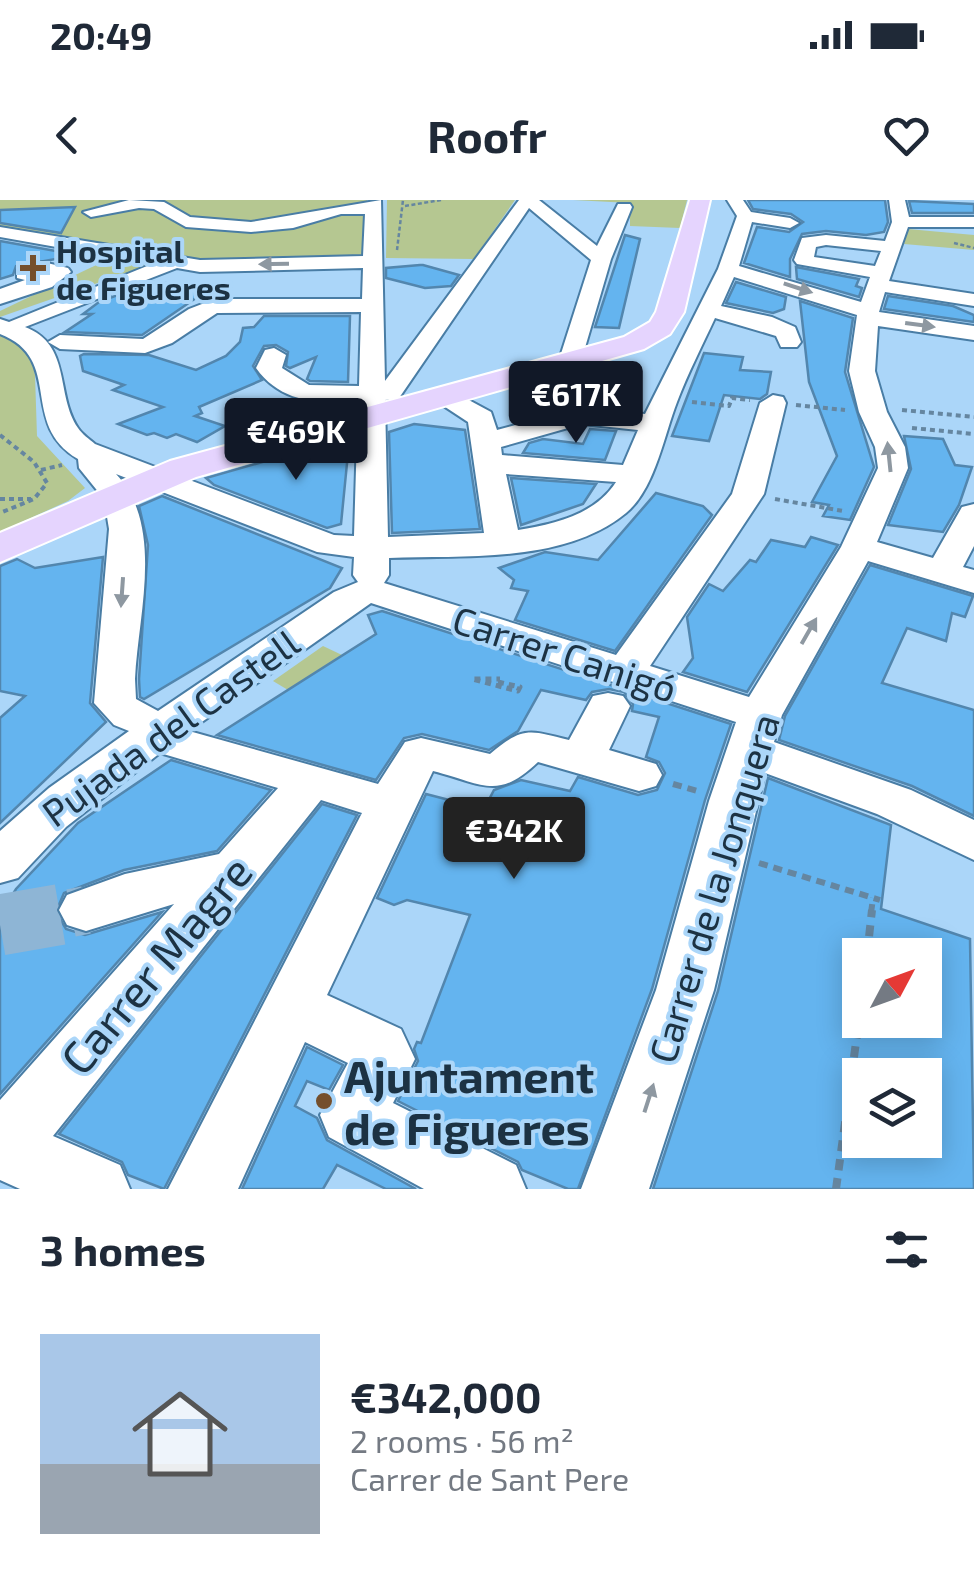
<!DOCTYPE html>
<meta charset="utf-8">
<style>
body{margin:0;font-family:"Exo 2",sans-serif;background:#f2f2f3;color:#1f2937;height:100vh;display:flex;flex-direction:column;font-size:38px;white-space:nowrap}
*{box-sizing:border-box;margin:0}
p{font-size:32px;color:#747a83}
.icon{flex:none;width:55px;height:55px;fill:none;stroke:currentColor;stroke-width:2;stroke-linecap:round;stroke-linejoin:round}
.map{position:relative;height:989px;overflow:hidden}
.drawer{display:flex;flex-direction:column;background:#fff;flex:1}
.drawer>*{flex:none}
.needle{width:65px;rotate:49deg}
.tools{position:absolute;left:842px;top:738px;display:grid;gap:20px}
.tools a{display:grid;place-items:center;width:100px;height:100px;border-radius:0px;background:#fff;box-shadow:0 5px 25px #0003;font-size:50px}
.price{position:absolute;translate:-50% -85px;padding:0 22px;border-radius:10px;background:#111827;color:#fff;font-size:32px;line-height:65px;filter:drop-shadow(0 2px 5px #0008)}
.price::after{content:'';position:absolute;left:50%;top:60px;width:30px;height:22px;margin-left:-15px;background:inherit;clip-path:polygon(0 0,100% 0,50% 100%)}
.price.current{background:#222;color:#fff}
ul{padding:0;list-style:none}
li{display:flex;align-items:center;gap:30px;height:250px;padding:0 40px}
li span{display:grid;place-items:center;flex:none;width:280px;height:200px;border-radius:0px;color:#555}
li>.icon{margin-inline-start:auto}
span .icon{width:120px;height:120px;fill:#fffc;stroke-width:1}
li b{font-size:42px}
h2{display:flex;justify-content:space-between;align-items:center;height:120px;padding:0 40px;font-size:42px}
.status{display:flex;justify-content:space-between;align-items:center;height:70px;padding:0 50px;background:#fff;direction:ltr}
.status svg{height:28px;fill:currentColor}
header{display:flex;justify-content:space-between;align-items:center;height:130px;padding:0 40px;background:#fff;font-size:45px;font-weight:700}
.map>svg:first-child{display:block}
.green{fill:#b5c791}
.building{fill:#64b4ef;stroke:#5286ae;stroke-width:2.5;fill-rule:evenodd}
.lines{fill:none;stroke-linecap:round;stroke-linejoin:round}
.minor-tunnel-far1{stroke:#8eb5d5;stroke-width:48;stroke-dasharray:48 24;stroke-linecap:butt}
.minor-tunnel{stroke:#8eb5d5;stroke-width:61;stroke-dasharray:61 30;stroke-linecap:butt}
.minor-casing{stroke:#497da5;stroke-width:4}
.major-casing{stroke:#fff;stroke-width:4}
.path-far4{stroke:#6586a0;stroke-width:2.5;stroke-dasharray:4 2.5;stroke-linecap:butt}
.path-far3{stroke:#6586a0;stroke-width:4;stroke-dasharray:5 4;stroke-linecap:butt}
.path-far2{stroke:#6586a0;stroke-width:5;stroke-dasharray:6 5;stroke-linecap:butt}
.path-far1{stroke:#6586a0;stroke-width:6;stroke-dasharray:9 6;stroke-linecap:butt}
.path{stroke:#6586a0;stroke-width:8;stroke-dasharray:11 8;stroke-linecap:butt}
.minor{fill:#fff;fill-rule:evenodd}
.major{fill:#e5d4fe;fill-rule:evenodd}
.oneway{fill:#8e98a1}
.poi-dot{fill:#754f2c;stroke:#abd6f9;stroke-width:4}
.labels{text-anchor:middle;dominant-baseline:central;stroke-width:8;stroke-linejoin:round;paint-order:stroke}
.far-poi-label{font-size:32px;font-weight:bold;fill:#1c3243;stroke:#abd6f9;text-anchor:start}
.street-label{font-size:38px;fill:#1c3243;stroke:#abd6f9}
.near-street-label{font-size:45px;fill:#1c3243;stroke:#abd6f9}
.near-poi-label{font-size:45px;font-weight:bold;fill:#1c3243;stroke:#abd6f9;text-anchor:start}
</style>
<div class="status"><b>20:49</b><svg viewBox="0 0 49 12"><path d="M0 12V9h3v3zM5 12V6h3v6zM10 12V3h3v9zM15 12V0h3v12zM26 1h20v11H26zM47 4h2v5h-2z"/></svg></div>
<header><svg class="icon" aria-label="back" viewBox="0 0 24 24"><path d="M15 5l-7 7 7 7"/></svg>Roofr<svg class="icon" aria-label="heart" viewBox="0 0 24 24"><path d="M12 20l-8-8c-3-5 5-10 8-4 3-6 11-1 8 4z"/></svg></header>
<div class="map">
<svg width="974" height="989" viewBox="0 0 974 989">
<rect width="100%" height="100%" fill="#abd6f9"/>
<g class="green">
<path d="M0 0H367L364 58 212 62 0 28Z"/>
<path d="M387 0H515L474 59 386 58Z"/>
<path d="M573 0H687L680 28 630 26V3Z"/>
<path d="M908 29 974 35V50L904 44Z"/>
<path d="M115 56 155 63 0 117V111Z"/>
<path d="M0 133 30 153 35 175 37 236 85 288 68 301 0 332Z"/>
<path d="M323 446 342 455 288 490 273 481Z"/>
</g>
<g class="building">
<path d="M748 0H885L888 22 884 32 866 35 826 31 802 34 790 59V77L744 63 757 27 789 32 803 22 791 14 753 9Z"/>
<path d="M909 1 974 4V13H912Z"/>
<path d="M75 7 61 33 0 23V10Z"/>
<path d="M625 35 640 39 619 128 595 127Z"/>
<path d="M0 41 78 55 16 66 13 75 0 79Z"/>
<path d="M420 65H423L459 75 451 86 425 88 386 78V68Z"/>
<path d="M796 67 859 79 856 86 862 88 859 97 797 79Z"/>
<path d="M152 82 212 87 142 135 65 132 92 114H83L99 102Z"/>
<path d="M736 82 786 97 784 109 773 113 726 103Z"/>
<path d="M888 96 953 106 974 115V122L884 109Z"/>
<path d="M800 101 853 118 845 172 874 267 850 320 823 316 829 305 812 302 837 256 809 182Z"/>
<path d="M264 116H350L348 182 310 181 307 179 316 157 290 168 286 166 288 152 276 145 264 146 253 166 262 180 199 207 202 213 195 216 225 226 197 242 176 234 167 238 154 233 147 235 118 224 163 207 113 190 124 185 83 171 80 156 84 154 149 155 196 170 226 156 240 142 243 128 254 127Z"/>
<path d="M704 153 743 157 740 170 771 172 767 194 760 199 724 195 709 241 672 236Z"/>
<path d="M614 170 633 188 625 208 599 206Z"/>
<path d="M414 224 465 230 480 329 392 333 389 232Z"/>
<path d="M590 229 616 231 605 260 523 253 529 243 543 239 583 244Z"/>
<path d="M904 236 943 239 955 265 972 267 959 305 943 332 888 325 911 269Z"/>
<path d="M343 239 349 243 341 324 327 328 214 285 206 278Z"/>
<path d="M511 278 596 284 583 304 521 325Z"/>
<path d="M656 293 703 306 712 315 615 451 515 420 528 391 511 388 514 380 499 368 545 352 598 360Z"/>
<path d="M162 296 342 368 330 388 144 499 140 497 139 479 148 345 139 306Z"/>
<path d="M811 337 838 345 747 492 683 472 693 458 687 417 709 384 723 391 750 360 756 362 771 340 805 347Z"/>
<path d="M103 357 90 503 106 522 0 623V518L25 496 0 491V366L17 359 35 368Z"/>
<path d="M870 365 973 396 965 417 952 413 946 441 907 428 882 483 974 510V616L912 586 779 540 785 516Z"/>
<path d="M382 411 731 524 705 600 652 789 578 989H568L522 970 518 962 398 901 418 861 414 849 417 842 421 843 470 715 407 700 394 705 377 698 426 594 484 609 494 590 521 580 570 591 578 577 638 595 657 590 665 573 659 562 646 557 659 517 632 511 633 504 624 492 609 489 592 492 586 500 541 490 518 531 489 550 422 534 404 538 376 580 217 535 376 434 368 415Z"/>
<path d="M171 560 271 590 217 651 124 670 64 693 56 712 66 729 85 735 162 712 0 894V715L16 689 78 623Z"/>
<path d="M768 578 891 625 881 709 970 739 974 989H653L718 791ZM859 755H925V820H849ZM860 875H925V940H860Z"/>
<path d="M322 604 357 615 164 989 128 975 122 962 59 934Z"/>
<path d="M307 847 343 865 329 890 307 881 295 906 317 918 327 940 416 989H386L337 965 323 989H242Z"/>
</g>
<g class="lines">
<path class="minor-tunnel-far1" d="M71 713 86 710"/>
<path class="minor-tunnel" d="M0 725 86 710"/>
<g class="minor-casing">
<g id="minor">
<path d="M129 0 164 2 190 17 251 22 381 0 385 181 519 0H539L597 46 618 4H630L632 7 611 59 579 168H561L558 163 591 60 529 8 399 198 385 200 388 337 484 333 468 222 430 197 434 191H452L491 212 497 230 581 208 645 214 718 69 737 16 727 0H743L751 12 790 18 799 23 790 28 752 22 739 66 861 102 870 77 797 64 794 60 802 38 826 35 885 41 892 22 889 0H905L909 17H974V27H908L889 81 974 94V106L885 92 879 112 974 126V140L878 126 875 171 887 212 905 247 908 268 877 342 933 358 962 307 974 304V346L963 367 974 370V393L868 361 782 515 774 542 911 590 974 620V660L877 614 765 573 714 790 649 989H581L656 790 709 601 736 522 371 403 189 531 378 584 405 542 421 538 490 554C523 526 529 530 569 540L593 496 608 493 623 496 630 506 609 550 656 564 662 575 656 586 639 591 538 562C497 601 484 584 433 571L327 795 401 829 415 859 393 903 516 965 526 989H424L329 937 320 915 348 863 305 842 238 989H168L362 613 321 600 53 936 120 965 130 989H20L0 980V900L174 704 86 731 67 725 59 710 67 695 125 674 219 654 278 588 160 553 66 627 18 678 0 683V631L49 588 129 531 114 525 94 503 109 329 104 299 79 268 78 259C18 224 65 159 0 134V119L9 122 152 64 0 37V27L200 60 363 56 365 14H341L293 28 251 32 186 27 154 9 139 8 91 17 83 12ZM826 45 881 51 875 66 814 57 816 47ZM177 68 200 72 363 68 362 99H215L189 109 143 139 60 135 48 142 60 149 145 153 172 143 217 113 361 112 359 186 309 185 282 168 286 155 274 148 265 150 256 168C281 203 319 204 358 202L354 336 334 335 95 244C89 239 82 234 78 228 55 194 72 145 25 127ZM734 77 857 115 849 171 859 212 875 247 878 268 841 347 749 497 650 466 764 294 786 203 783 197 773 195 760 203 732 294 616 455 384 383 389 375V358C464 355 564 364 626 313 655 289 664 235 677 202 688 173 702 146 715 118L776 136 781 147H797L801 142 795 127 772 117 721 106ZM582 224 638 230 623 265 502 255 501 247ZM116 274 317 352 354 357 353 375 358 382 334 392 158 511 136 499 135 479C138 415 165 326 116 274ZM506 274 616 282C595 315 554 324 518 330Z"/>
<path d="M43 62 68 68 71 72 52 87 0 104V89L25 80 17 78V70Z"/>
</g>
</g>
<g class="major-casing">
<path id="major" d="M690 0H710L684 112 670 134 644 149 196 277 0 362V333L170 261 624 137 650 122 656 112Z"/>
</g>
<g class="path-far4">
<path d="M405 6 441 0"/>
<path d="M954 43 974 48"/>
<path d="M397 50 403 0"/>
</g>
<g class="path-far3">
<path d="M692 202 729 206 732 198 750 200"/>
<path d="M796 205 845 210"/>
<path d="M902 210 974 217"/>
<path d="M912 228 974 234"/>
<path d="M0 235 34 262 47 283 34 299 0 313"/>
<path d="M41 270 62 265"/>
<path d="M0 299H31"/>
<path d="M775 299 843 311"/>
</g>
<path class="path-far2" d="M498 482 520 487 518 491 472 479H500"/>
<g class="path-far1">
<path d="M673 584 701 592"/>
<path d="M759 663 880 700"/>
<path d="M871 713 873 698"/>
</g>
<g class="path">
<path d="M867 755 872 710"/>
<path d="M836 989 860 813"/>
</g>
<use href="#minor" class="minor"/>
<use href="#major" class="major"/>
</g>
<defs><path id="oneway-solid" d="M-6-.8H1V-3.2L6.5 0L1 3.2V.8H-6Z" transform="scale(2.5)"/></defs>
<g class="oneway">
<use href="#oneway-solid" transform="translate(274 64) rotate(179)"/>
<use href="#oneway-solid" transform="translate(798 88) rotate(18)"/>
<use href="#oneway-solid" transform="translate(920 125) rotate(8)"/>
<use href="#oneway-solid" transform="translate(889 257) rotate(-96)"/>
<use href="#oneway-solid" transform="translate(122 392) rotate(94)"/>
<use href="#oneway-solid" transform="translate(809 431) rotate(-60)"/>
<use href="#oneway-solid" transform="translate(649 898) rotate(-72)"/>
</g>
<g class="poi-dot">
<path d="M28 53h10v10h10v10h-10v10h-10v-10h-10v-10h10z"/>
<circle cx="324" cy="901" r="10"/>
</g>
<g class="labels">
<g class="far-poi-label">
<text x="56" y="50">Hospital<tspan x="56" dy="37">de Figueres</tspan></text>
</g>
<g class="street-label">
<text transform="translate(565 453) rotate(18)">Carrer Canigó</text>
<text transform="translate(170 527) rotate(-36)">Pujada del Castell</text>
<text transform="translate(713 688) rotate(-73)">Carrer de la Jonquera</text>
</g>
<g class="near-street-label">
<text transform="translate(155 764) rotate(-50)">Carrer Magre</text>
</g>
<g class="near-poi-label">
<text x="344" y="875">Ajuntament<tspan x="344" dy="52">de Figueres</tspan></text>
</g>
</g>
</svg>
<div class="tools">
<a><svg class="needle" viewBox="-14 -14 28 28"><path d="M0-13l5 13h-10z" fill="#e53935"/><path d="M0 13l5-13h-10z" fill="#747a83"/></svg></a>
<a><svg class="icon" aria-label="layers" viewBox="0 0 24 24"><path d="M12 4l9 5-9 5-9-5zM3 14l9 5 9-5"/></svg></a>
</div>
<b class="price" style="left:576px;top:246px">€617K</b>
<b class="price" style="left:296px;top:283px">€469K</b>
<b class="price current" style="left:514px;top:682px">€342K</b>
</div>
<section class="drawer">
<h2>3 homes<svg class="icon" aria-label="filters" viewBox="0 0 24 24"><path d="M4 7h16M4 17h16"/><circle cx="9" cy="7" r="2"/><circle cx="15" cy="17" r="2"/></svg></h2>
<ul>
<li><span style="background:linear-gradient(#a9c7e8 65%,#9aa5b1 0)"><svg class="icon" aria-label="home" viewBox="0 0 24 24"><path d="M3 11l9-7 9 7M6 9v11h12V9"/></svg></span><div><b>€342,000</b><p>2 rooms · 56 m²</p><p>Carrer de Sant Pere</p></div></li>
</ul>
</section>
